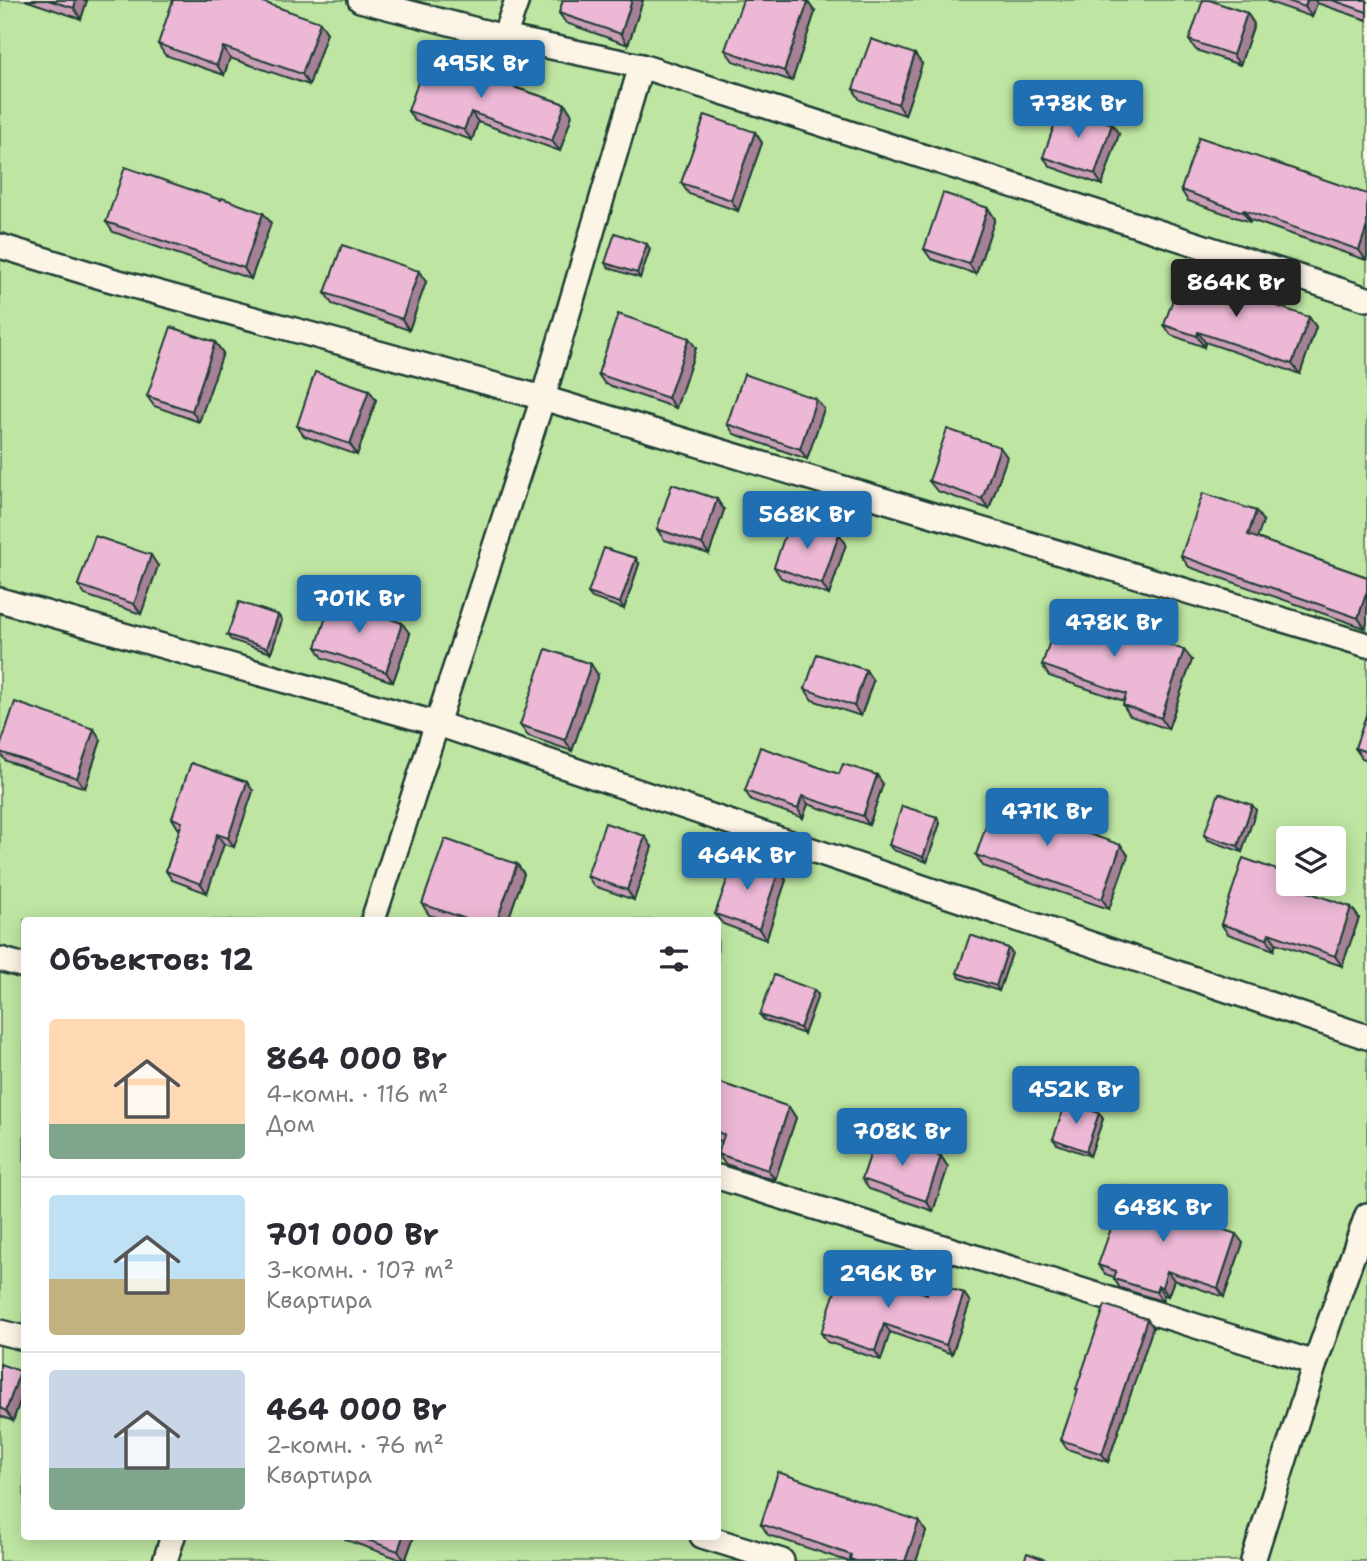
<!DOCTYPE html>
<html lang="ru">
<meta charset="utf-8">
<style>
body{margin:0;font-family:"Shantell Sans",sans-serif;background:#f7f7f7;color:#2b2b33;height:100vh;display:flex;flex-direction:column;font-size:26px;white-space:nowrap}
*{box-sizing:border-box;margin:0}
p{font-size:23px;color:#7c7c81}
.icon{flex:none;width:38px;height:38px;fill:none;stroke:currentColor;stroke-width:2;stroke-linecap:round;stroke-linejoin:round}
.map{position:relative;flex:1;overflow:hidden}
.details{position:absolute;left:21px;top:917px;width:700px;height:623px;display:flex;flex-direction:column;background:#fff;border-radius:7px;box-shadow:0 4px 18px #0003}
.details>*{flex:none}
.tools{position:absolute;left:1276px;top:826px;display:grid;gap:14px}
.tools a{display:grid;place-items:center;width:70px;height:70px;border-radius:7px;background:#fff;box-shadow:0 4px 18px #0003;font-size:35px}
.price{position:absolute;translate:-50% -60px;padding:0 16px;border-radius:7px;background:#1f6fb2;color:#fff;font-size:23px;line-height:46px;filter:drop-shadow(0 2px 4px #0008)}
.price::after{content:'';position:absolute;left:50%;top:42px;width:21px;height:16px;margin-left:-10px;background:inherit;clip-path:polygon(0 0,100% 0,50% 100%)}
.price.active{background:#222;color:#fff}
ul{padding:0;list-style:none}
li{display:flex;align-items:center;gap:21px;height:175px;padding:0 28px}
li+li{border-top:2px solid #e1e1e2}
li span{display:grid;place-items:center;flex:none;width:196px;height:140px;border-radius:7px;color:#555}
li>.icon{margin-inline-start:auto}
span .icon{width:84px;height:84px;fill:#fffc;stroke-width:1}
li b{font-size:30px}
h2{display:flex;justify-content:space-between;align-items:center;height:84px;padding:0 28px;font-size:30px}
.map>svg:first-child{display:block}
.green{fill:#bee6a2;stroke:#6e926b;stroke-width:2;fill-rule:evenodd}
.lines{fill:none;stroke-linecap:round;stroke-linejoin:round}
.lane-casing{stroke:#1f3d34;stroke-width:28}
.lane{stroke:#fcf5e5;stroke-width:23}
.wall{fill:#cb9eb7;stroke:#1f3d34;stroke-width:2}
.shaded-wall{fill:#a58195;stroke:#1f3d34;stroke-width:2}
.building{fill:#ecb8d5;stroke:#1f3d34;stroke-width:2}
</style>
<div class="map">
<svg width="1367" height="1561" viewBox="0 0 1367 1561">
<rect width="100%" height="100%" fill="#fcf5e5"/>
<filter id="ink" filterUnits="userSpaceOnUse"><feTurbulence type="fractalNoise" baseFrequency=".0143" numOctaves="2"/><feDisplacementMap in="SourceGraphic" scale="14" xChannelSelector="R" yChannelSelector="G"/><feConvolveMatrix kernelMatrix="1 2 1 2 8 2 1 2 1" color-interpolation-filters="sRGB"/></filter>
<g filter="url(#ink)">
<path class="green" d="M0 0H1367V1561H0ZM1288 838H1334V884H1288ZM24 920H718V1536H24Z"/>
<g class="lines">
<g class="lane-casing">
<g id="lane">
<path d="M360 0 504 37 641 66 1367 299"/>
<path d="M504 37 517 0"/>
<path d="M0 246 108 279 543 398 1367 645"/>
<path d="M0 600 438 724 1367 1037"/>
<path d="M373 920 543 398 641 66"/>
<path d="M0 959 24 966"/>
<path d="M718 1177 1315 1363"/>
<path d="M0 1332 24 1338"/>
<path d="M702 1536 782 1561"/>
<path d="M165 1561 173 1536"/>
<path d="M1253 1561 1315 1363 1367 1215"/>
</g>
</g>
<use href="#lane" class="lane"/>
</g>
<g class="wall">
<path d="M25 0H87L81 19Z"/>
<path d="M563 0H643L628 45 566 23 559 13Z"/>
<path d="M1267 0H1367V20L1317 3 1312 17 1269 2Z"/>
<path d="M815 12 792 81 733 61 725 50Z"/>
<path d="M1247 13 1254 24 1240 65 1196 50 1189 40Z"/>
<path d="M327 33 309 85 230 58 224 75 165 55 158 44Z"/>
<path d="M922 64 905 115 860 100 853 89Z"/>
<path d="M487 78 565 104 572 115 560 151 478 122 472 140 415 121 408 111Z"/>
<path d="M755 132 762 143 738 211 689 194 681 183Z"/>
<path d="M1119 134 1102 185 1051 167 1043 157Z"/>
<path d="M1181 190 1367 194 1366 260 1251 220 1250 222 1188 201Z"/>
<path d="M988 208 995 219 976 274 931 259 924 249Z"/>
<path d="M263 213 271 223 251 279 113 232 106 222Z"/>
<path d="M650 249 640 278 609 268 605 263Z"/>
<path d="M426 282 409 330 332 304 325 293Z"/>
<path d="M1309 317 1316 327 1300 374 1205 342 1204 347 1171 335 1164 325Z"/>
<path d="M215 342 223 353 199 422 154 406 147 396Z"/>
<path d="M696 348 676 408 605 384 598 374Z"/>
<path d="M369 390 376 400 357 455 304 436 297 426Z"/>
<path d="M824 409 807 459 734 434 727 424Z"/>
<path d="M1007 457 989 509 937 491 929 481Z"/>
<path d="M724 510 709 554 664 540 657 529Z"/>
<path d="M1263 521 1257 538 1367 577 1365 628 1189 567 1181 556Z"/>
<path d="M839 534 846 544 829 595 781 578 774 567Z"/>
<path d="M639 564 624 609 592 598 588 593Z"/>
<path d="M158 566 141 614 85 595 78 585Z"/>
<path d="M278 615 282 620 271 653 231 640 227 635Z"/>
<path d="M410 634 393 682 323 658 316 647Z"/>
<path d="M1192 660 1168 729 1130 716 1123 705 1124 701 1049 676 1042 665Z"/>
<path d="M598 675 572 751 528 736 520 725Z"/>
<path d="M873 681 861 716 812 700 805 689Z"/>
<path d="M1367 713V760L1362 758 1355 748Z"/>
<path d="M101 740 85 788 6 761 0 753V752Z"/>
<path d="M839 774 883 784 869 825 808 804 803 818 751 800 745 791Z"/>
<path d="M253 791 234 847 224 844 207 893 172 880 166 871 180 828H178L172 818Z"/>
<path d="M1252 805 1256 810 1242 852 1208 840 1204 835Z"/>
<path d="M937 817 940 823 927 862 893 850 889 845Z"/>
<path d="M1058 823 1128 855 1109 909 983 866 976 855Z"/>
<path d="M652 847 634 900 594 886 587 876Z"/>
<path d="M517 864 524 874 508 920H446L429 915 422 904Z"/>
<path d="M779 870 786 880 766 940 723 924 715 914Z"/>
<path d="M1288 884H1296L1295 888 1351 907 1359 918 1342 966 1276 943 1274 950 1228 934 1221 924Z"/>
<path d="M1012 953 999 991 960 978 957 973Z"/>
<path d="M818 995 804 1034 764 1020 760 1015Z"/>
<path d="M718 1082 789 1107 796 1118 775 1180 725 1164 718 1154 722 1142 718 1140Z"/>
<path d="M1099 1113 1103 1119 1090 1156 1057 1144 1053 1139Z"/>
<path d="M948 1167 933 1211 869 1189 862 1179Z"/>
<path d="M1189 1208 1195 1217 1194 1220 1243 1243 1224 1297 1174 1280 1168 1296 1164 1295 1162 1301 1120 1288 1114 1279V1277L1105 1274 1098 1265Z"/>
<path d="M927 1294 970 1302 952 1354 890 1332 881 1360 827 1342 821 1333Z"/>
<path d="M1147 1319 1153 1327 1108 1462 1067 1449 1061 1440 1078 1391 1076 1389Z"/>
<path d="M0 1364 24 1378V1389L13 1421 0 1416Z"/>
<path d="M919 1521 926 1532 916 1561H847L768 1535 761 1524Z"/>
<path d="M343 1536H414L405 1561 346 1540Z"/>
</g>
<g class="shaded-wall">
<path d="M76 0H87L81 19 74 8Z"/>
<path d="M632 0H643L628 45 621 34Z"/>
<path d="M1307 0H1315L1317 3 1312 17 1305 7Z"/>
<path d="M808 2 815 12 792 81 784 71Z"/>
<path d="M1247 13 1254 24 1240 65 1233 55Z"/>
<path d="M320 22 327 33 309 85 302 74Z"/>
<path d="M223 47 230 58 224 75 217 65Z"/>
<path d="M915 54 922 64 905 115 898 104Z"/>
<path d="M565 104 572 115 560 151 552 141Z"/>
<path d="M471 112 478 122 472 140 464 130Z"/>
<path d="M1112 124 1119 134 1102 185 1095 174Z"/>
<path d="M755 132 762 143 738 211 731 200Z"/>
<path d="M988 208 995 219 976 274 969 264Z"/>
<path d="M1244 210 1251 220 1250 222 1243 212Z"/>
<path d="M263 213 271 223 251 279 244 268Z"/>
<path d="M1367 226V257L1366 260 1359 250Z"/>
<path d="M647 244 650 249 640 278 637 273Z"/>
<path d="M419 271 426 282 409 330 402 319Z"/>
<path d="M1309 317 1316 327 1300 374 1292 364Z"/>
<path d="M1198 332 1205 342 1204 347 1197 336Z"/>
<path d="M689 338 696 348 676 408 668 398Z"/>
<path d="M215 342 223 353 199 422 192 411Z"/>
<path d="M369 390 376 400 357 455 350 444Z"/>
<path d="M816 399 824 409 807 459 800 449Z"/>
<path d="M1000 447 1007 457 989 509 982 499Z"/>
<path d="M717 499 724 510 709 554 702 544Z"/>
<path d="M1256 511 1263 521 1255 545 1248 535Z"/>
<path d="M839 534 846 544 829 595 822 584Z"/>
<path d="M151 555 158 566 141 614 134 604Z"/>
<path d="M636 558 639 564 624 609 620 603Z"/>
<path d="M1367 591V623L1365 628 1358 618Z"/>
<path d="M278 615 282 620 271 653 267 648Z"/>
<path d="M402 623 410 634 393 682 386 672Z"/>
<path d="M1184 650 1192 660 1168 729 1161 718Z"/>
<path d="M591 664 598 675 572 751 565 740Z"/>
<path d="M866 670 873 681 861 716 854 706Z"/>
<path d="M94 729 101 740 85 788 77 778Z"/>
<path d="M877 775 883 784 869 825 863 816Z"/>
<path d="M247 782 253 791 234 847 228 838Z"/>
<path d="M802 796 808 804 803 818 798 809Z"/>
<path d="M1252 805 1256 810 1242 852 1238 846Z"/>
<path d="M1051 813 1058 823 1056 831 1048 820Z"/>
<path d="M937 817 940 823 927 862 923 857Z"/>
<path d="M217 834 224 844 207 893 201 884Z"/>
<path d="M645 836 652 847 634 900 627 890Z"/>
<path d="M1121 845 1128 855 1109 909 1102 899Z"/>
<path d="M517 864 524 874 508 920H497Z"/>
<path d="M779 870 786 880 766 940 759 929Z"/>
<path d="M1288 877V884L1296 885 1293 895 1285 884Z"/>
<path d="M1351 907 1359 918 1342 966 1335 956Z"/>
<path d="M1269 933 1276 943 1274 950 1267 939Z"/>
<path d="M1008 948 1012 953 999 991 996 986Z"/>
<path d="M814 990 818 995 804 1034 800 1028Z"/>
<path d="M789 1107 796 1118 775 1180 768 1170Z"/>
<path d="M1099 1113 1103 1119 1090 1156 1086 1151Z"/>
<path d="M941 1156 948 1167 933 1211 926 1201Z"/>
<path d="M1189 1208 1195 1217 1192 1226 1186 1217Z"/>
<path d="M1236 1234 1243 1243 1224 1297 1218 1288Z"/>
<path d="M1167 1271 1174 1280 1168 1296 1162 1287Z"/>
<path d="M1158 1286 1164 1295 1162 1301 1156 1292Z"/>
<path d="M964 1293 970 1302 952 1354 946 1345Z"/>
<path d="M1147 1319 1153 1327 1108 1462 1102 1454Z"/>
<path d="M884 1324 890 1332 881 1360 875 1351Z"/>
<path d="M20 1371 24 1378V1389L13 1421 6 1411Z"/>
<path d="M919 1521 926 1532 916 1561H905Z"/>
<path d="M403 1536H414L405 1561 398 1551Z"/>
</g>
<g class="building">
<path d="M48 0H76L74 8Z"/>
<path d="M173 0H257L320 22 302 74 223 47 217 65 158 44Z"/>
<path d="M563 0H632L621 34 559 13Z"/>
<path d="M743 0H803L808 2 784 71 725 50Z"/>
<path d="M1203 0H1209L1247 13 1233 55 1189 40Z"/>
<path d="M1285 0H1307L1305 7Z"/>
<path d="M1332 0H1367V12Z"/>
<path d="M871 39 915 54 898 104 853 89Z"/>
<path d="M428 54 484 74 483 77 565 104 552 141 471 112 464 130 408 111Z"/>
<path d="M1061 106 1112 124 1095 174 1043 157Z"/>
<path d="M705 115 755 132 731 200 681 183Z"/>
<path d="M1199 137 1367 194V226L1359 250 1244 210 1243 212 1181 190Z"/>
<path d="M125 167 221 200 222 198 263 213 244 268 106 222Z"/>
<path d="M943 193 988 208 969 264 924 249Z"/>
<path d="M615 233 647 244 637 273 605 263Z"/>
<path d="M342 245 419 271 402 319 325 293Z"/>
<path d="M1182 273 1309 317 1292 364 1198 332 1197 336 1164 325Z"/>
<path d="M618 314 689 338 668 398 598 374Z"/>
<path d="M171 327 215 342 192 411 147 396Z"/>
<path d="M315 372 369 390 350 444 297 426Z"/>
<path d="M744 374 816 399 800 449 727 424Z"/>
<path d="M947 429 1000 447 982 499 929 481Z"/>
<path d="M672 484 717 499 702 544 657 529Z"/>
<path d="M1203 493 1256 511 1248 535 1367 577V591L1358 618 1181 556Z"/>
<path d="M791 518 839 534 822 584 774 567Z"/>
<path d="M95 536 151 555 134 604 78 585Z"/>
<path d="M604 548 636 558 620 603 588 593Z"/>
<path d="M332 599 402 623 386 672 316 647Z"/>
<path d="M239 602 278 615 267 648 227 635Z"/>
<path d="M1062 605 1184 650 1161 718 1123 705 1126 694 1042 665Z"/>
<path d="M546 649 591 664 565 740 520 725Z"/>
<path d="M817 654 866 670 854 706 805 689Z"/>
<path d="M15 702 94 729 77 778 0 752V747Z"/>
<path d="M1367 713V752L1355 748Z"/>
<path d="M760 747 839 774 843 764 877 775 863 816 802 796 798 809 745 791Z"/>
<path d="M191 763 247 782 228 838 217 834 201 884 166 871 182 822 172 818Z"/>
<path d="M1219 793 1252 805 1238 846 1204 835Z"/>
<path d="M997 794 1051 813 1048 820 1121 845 1102 899 976 855Z"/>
<path d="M902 806 937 817 923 857 889 845Z"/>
<path d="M605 823 645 836 627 890 587 876Z"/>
<path d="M445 839 517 864 497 920H469L422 904Z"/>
<path d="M736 855 779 870 759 929 715 914Z"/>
<path d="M1243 858 1288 874 1285 884 1351 907 1335 956 1269 933 1267 939 1221 924Z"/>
<path d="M970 935 1008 948 996 986 957 973Z"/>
<path d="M774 975 814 990 800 1028 760 1015Z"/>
<path d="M718 1082 789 1107 768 1170 718 1154 724 1135 718 1132Z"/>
<path d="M1066 1102 1099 1113 1086 1151 1053 1139Z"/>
<path d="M877 1135 941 1156 926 1201 862 1179Z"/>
<path d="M1126 1186 1189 1208 1186 1217 1236 1234 1218 1288 1167 1271 1162 1287 1158 1286 1156 1292 1114 1279 1116 1271 1098 1265Z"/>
<path d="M844 1265 927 1294 931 1282 964 1293 946 1345 884 1324 875 1351 821 1333Z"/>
<path d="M1105 1305 1147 1319 1102 1454 1061 1440 1078 1390 1076 1389Z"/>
<path d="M0 1364 20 1371 6 1411 0 1408Z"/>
<path d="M778 1472 919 1521 905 1561H856L850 1559 851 1555 761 1524Z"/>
<path d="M357 1536H403L398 1551Z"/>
<path d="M1027 1553 1048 1561H1024Z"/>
</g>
</g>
</svg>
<div class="tools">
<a><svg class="icon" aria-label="layers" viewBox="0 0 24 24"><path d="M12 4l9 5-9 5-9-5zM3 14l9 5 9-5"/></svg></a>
</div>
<b class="price" style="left:481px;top:100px">495K Br</b>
<b class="price" style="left:1078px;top:140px">778K Br</b>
<b class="price active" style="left:1236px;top:319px">864K Br</b>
<b class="price" style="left:807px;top:551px">568K Br</b>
<b class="price" style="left:359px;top:635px">701K Br</b>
<b class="price" style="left:1114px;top:659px">478K Br</b>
<b class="price" style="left:1047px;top:848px">471K Br</b>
<b class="price" style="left:747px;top:892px">464K Br</b>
<b class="price" style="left:1076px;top:1126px">452K Br</b>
<b class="price" style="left:902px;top:1168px">708K Br</b>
<b class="price" style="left:1163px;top:1244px">648K Br</b>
<b class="price" style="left:888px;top:1310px">296K Br</b>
<section class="details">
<h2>Объектов: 12<svg class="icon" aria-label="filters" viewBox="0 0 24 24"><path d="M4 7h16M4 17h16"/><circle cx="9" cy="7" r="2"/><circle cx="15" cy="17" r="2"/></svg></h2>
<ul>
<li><span style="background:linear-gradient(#ffd9b3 75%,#7fa58c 0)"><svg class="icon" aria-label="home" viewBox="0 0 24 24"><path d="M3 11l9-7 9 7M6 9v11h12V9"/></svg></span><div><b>864 000 Br</b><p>4-комн. · 116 m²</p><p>Дом</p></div></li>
<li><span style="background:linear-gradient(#bfe0f5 60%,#c2b280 0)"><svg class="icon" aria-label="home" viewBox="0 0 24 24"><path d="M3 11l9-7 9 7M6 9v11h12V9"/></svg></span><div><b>701 000 Br</b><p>3-комн. · 107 m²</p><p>Квартира</p></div></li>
<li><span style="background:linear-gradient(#c9d6e8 70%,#7fa58c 0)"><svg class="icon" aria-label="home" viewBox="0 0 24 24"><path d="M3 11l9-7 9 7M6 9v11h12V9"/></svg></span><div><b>464 000 Br</b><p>2-комн. · 76 m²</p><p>Квартира</p></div></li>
</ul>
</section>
</div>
